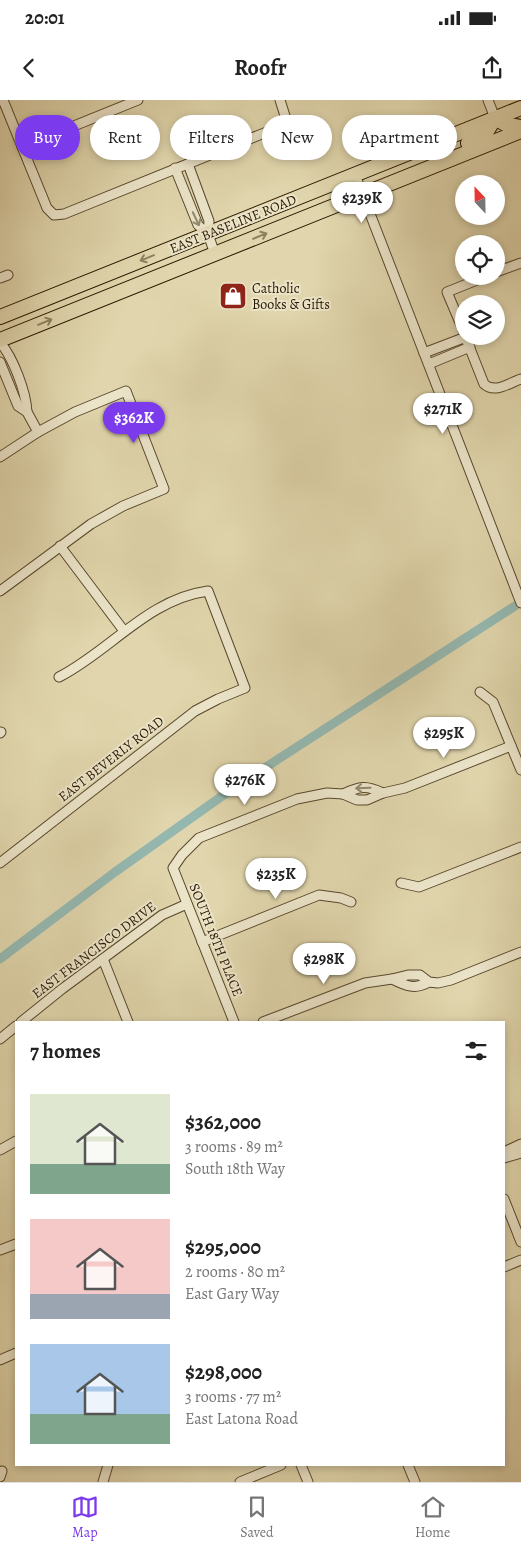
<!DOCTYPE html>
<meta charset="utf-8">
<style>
body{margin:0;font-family:Alegreya,serif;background:#f6f6f6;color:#222;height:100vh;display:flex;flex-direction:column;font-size:19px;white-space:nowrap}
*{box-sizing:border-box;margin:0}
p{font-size:16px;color:#767676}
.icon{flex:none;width:28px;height:28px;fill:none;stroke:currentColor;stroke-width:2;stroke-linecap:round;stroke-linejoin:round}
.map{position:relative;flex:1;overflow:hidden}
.panel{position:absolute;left:15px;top:921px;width:490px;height:445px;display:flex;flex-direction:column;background:#fff;border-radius:0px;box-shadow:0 2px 8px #0003}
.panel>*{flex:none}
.guide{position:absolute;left:15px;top:15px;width:491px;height:45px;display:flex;gap:10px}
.needle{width:32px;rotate:338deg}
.tools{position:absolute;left:455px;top:75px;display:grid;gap:10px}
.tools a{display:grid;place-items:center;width:50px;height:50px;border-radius:50%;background:#fff;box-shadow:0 2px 8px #0003;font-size:25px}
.price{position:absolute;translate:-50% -42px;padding:0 11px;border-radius:18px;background:#fff;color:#222;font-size:16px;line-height:32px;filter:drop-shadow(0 1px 2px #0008)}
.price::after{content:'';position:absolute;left:50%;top:30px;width:15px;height:11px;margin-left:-8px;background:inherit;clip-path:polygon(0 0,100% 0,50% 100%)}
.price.on{background:#7c3aed;color:#fff}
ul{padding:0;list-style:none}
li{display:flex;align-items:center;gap:15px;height:125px;padding:0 15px}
li span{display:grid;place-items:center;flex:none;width:140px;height:100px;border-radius:0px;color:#555}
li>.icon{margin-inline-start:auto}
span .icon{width:60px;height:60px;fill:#fffc;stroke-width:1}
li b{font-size:21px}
h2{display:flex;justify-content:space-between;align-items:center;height:60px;padding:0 15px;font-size:21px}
.chip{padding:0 18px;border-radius:22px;background:#fff;box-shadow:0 2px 8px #0003;font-size:18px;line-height:45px}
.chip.on{background:#7c3aed;color:#fff}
.status{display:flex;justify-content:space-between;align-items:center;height:35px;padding:0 25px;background:#fff;direction:ltr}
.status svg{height:14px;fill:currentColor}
header{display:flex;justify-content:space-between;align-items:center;height:65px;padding:0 15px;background:#fff;font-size:22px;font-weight:700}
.menu{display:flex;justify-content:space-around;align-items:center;height:70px;border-top:1px solid #e0e0e0;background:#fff;font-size:14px;color:#767676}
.menu a{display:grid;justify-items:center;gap:2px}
.menu .on{color:#7c3aed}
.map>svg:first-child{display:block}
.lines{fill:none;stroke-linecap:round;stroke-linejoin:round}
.canal{stroke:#94b8b0;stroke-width:9}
.street-casing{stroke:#58472b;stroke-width:11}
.primary-casing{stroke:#2a1800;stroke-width:16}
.street{stroke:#ebe4c9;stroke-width:9}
.primary{stroke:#e0d5ac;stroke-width:14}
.oneway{stroke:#94886f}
.oneway2{stroke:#8e805f}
.labels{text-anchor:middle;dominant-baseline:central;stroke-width:4;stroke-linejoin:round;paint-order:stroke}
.street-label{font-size:14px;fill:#2a1800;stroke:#ebe4c9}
.poi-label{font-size:14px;fill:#2a1800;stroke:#ebe4c9;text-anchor:start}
</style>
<div class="status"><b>20:01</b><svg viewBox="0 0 49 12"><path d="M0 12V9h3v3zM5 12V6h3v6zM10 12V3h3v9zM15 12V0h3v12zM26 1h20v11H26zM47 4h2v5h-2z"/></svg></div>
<header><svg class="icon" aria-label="back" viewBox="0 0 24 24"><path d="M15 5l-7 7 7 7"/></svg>Roofr<svg class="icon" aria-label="share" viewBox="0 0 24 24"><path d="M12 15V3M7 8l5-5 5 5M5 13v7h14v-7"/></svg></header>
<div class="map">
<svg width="521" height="1382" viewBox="0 0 521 1382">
<rect width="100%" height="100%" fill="#e0d5ac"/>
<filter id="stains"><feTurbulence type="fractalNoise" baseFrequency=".004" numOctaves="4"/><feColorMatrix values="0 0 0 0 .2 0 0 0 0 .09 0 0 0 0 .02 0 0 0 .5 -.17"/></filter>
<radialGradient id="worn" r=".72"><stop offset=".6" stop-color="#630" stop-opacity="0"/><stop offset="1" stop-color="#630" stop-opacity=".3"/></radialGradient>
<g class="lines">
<path class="canal" d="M0 859 115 772 232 689 515 506"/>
<g class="street-casing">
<g id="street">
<path d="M3 0 47 108 54 115 64 114 274 29 286 19 280 0"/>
<path d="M488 0 495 18"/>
<path d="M22 47 138 0"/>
<path d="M188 64 209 121 208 134"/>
<path d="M175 68 198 125 208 134 215 154"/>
<path d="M355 75 521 503"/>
<path d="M496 172 521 163"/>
<path d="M0 178 8 175"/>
<path d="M464 232 447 192 487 176"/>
<path d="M465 236 484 284C495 294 509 283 521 279"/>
<path d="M0 242C13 258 26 291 27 312"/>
<path d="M424 253 466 237"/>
<path d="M0 262 18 306 27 312 38 332"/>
<path d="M429 264 470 247"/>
<path d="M0 357 38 332 75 312 126 291 164 389 123 406 91 424 0 491"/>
<path d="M60 446 124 531"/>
<path d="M480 592 493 602 521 670"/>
<path d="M0 633 1 632"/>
<path d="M343 694C360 686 366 685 383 693"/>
<path d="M0 763 195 611 218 599 245 588 208 491C148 499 110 551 59 577"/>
<path d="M401 783 419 787 521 747"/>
<path d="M202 842 319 795 341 798 351 802"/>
<path d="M103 859 128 922"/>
<path d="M392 879C406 886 415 890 429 882"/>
<path d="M21 922 62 889 162 815 187 804"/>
<path d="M234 922 173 768 182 755 199 738 297 699 327 693 343 694 357 700H367L383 693 405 688 511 646"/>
<path d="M263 922 365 883 392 879 408 875H420L429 882 438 883 451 880 521 852"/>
<path d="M0 939 16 926"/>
<path d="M0 1050 16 1041"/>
<path d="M504 1052 521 1044"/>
<path d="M504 1058 521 1053"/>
<path d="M504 1099 521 1142"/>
<path d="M0 1150 16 1144"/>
<path d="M504 1167 521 1160"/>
<path d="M0 1260 16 1253"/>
<path d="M301 1365 308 1382"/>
<path d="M408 1365 415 1382"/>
<path d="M0 1377 2 1371"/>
<path d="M103 1382 108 1365"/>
<path d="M240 1382 281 1365"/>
</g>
</g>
<g class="primary-casing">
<g id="primary">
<path d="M468 43 486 33 495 18 505 24 521 27"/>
<path d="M0 217 521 8"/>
<path d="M0 240 521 31"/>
</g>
</g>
<use href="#street" class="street"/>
<use href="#primary" class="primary"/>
</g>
<defs><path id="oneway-shaft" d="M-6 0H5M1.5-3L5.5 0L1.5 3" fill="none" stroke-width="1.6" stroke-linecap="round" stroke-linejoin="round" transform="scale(1.25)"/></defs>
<g class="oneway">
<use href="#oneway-shaft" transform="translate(196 119) rotate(65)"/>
<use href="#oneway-shaft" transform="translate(363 688) rotate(178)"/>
</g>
<g class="oneway2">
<use href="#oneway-shaft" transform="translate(260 136) rotate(-22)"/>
<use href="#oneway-shaft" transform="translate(147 158) rotate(158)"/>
<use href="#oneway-shaft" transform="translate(45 222) rotate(-22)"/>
</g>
<defs>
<g id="shop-square" transform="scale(1.4375)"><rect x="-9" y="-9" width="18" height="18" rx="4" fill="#8f2418" stroke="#ebe4c9"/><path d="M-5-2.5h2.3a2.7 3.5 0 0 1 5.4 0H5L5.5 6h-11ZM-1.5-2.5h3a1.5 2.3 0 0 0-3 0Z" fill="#fff"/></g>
</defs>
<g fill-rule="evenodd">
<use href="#shop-square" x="233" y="196"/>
</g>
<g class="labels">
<g class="street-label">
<text transform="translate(233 124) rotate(-22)">EAST BASELINE ROAD</text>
<text transform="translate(111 659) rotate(-38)">EAST BEVERLY ROAD</text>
<text transform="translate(216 840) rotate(68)">SOUTH 18TH PLACE</text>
<text transform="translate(94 850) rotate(-37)">EAST FRANCISCO DRIVE</text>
</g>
<g class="poi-label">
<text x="252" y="188">Catholic<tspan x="252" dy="16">Books &amp; Gifts</tspan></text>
</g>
</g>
<rect width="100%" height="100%" filter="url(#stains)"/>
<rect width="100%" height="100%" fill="url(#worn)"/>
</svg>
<div class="tools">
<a><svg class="needle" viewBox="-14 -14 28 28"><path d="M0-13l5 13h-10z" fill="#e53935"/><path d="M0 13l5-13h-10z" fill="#767676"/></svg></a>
<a><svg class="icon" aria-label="locate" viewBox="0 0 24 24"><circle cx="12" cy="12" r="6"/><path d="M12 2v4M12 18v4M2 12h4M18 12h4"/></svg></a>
<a><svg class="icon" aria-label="layers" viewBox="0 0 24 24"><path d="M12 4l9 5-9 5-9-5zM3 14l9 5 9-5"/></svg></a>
</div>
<b class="price" style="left:362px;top:124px">$239K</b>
<b class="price" style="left:443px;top:335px">$271K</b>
<b class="price on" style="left:134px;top:344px">$362K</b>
<b class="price" style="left:444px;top:659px">$295K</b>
<b class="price" style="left:245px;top:706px">$276K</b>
<b class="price" style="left:276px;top:800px">$235K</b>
<b class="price" style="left:324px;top:885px">$298K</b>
<div class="guide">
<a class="chip on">Buy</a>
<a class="chip">Rent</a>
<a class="chip">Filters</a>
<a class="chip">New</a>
<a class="chip">Apartment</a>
</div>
<section class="panel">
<h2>7 homes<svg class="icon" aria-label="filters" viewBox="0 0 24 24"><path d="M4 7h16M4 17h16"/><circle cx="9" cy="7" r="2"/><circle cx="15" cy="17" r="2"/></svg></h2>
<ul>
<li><span style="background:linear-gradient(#dfe7d0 70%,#7fa58c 0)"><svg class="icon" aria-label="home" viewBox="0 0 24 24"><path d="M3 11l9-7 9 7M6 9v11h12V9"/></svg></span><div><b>$362,000</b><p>3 rooms · 89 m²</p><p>South 18th Way</p></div></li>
<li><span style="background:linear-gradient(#f6c9c9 75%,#9aa5b1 0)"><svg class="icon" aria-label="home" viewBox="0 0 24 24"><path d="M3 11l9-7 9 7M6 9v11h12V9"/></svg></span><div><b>$295,000</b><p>2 rooms · 80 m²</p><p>East Gary Way</p></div></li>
<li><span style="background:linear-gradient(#a9c7e8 70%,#7fa58c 0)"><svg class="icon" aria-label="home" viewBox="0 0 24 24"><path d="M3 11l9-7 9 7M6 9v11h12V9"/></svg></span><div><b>$298,000</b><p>3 rooms · 77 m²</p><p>East Latona Road</p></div></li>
</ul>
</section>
</div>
<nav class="menu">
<a class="on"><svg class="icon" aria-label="map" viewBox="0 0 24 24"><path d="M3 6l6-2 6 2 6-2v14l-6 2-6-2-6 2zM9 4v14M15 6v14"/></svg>Map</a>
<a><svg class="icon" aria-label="saved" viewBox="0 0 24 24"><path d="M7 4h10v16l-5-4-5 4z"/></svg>Saved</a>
<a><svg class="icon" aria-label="home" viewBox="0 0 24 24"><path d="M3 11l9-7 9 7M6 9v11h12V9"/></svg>Home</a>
</nav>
